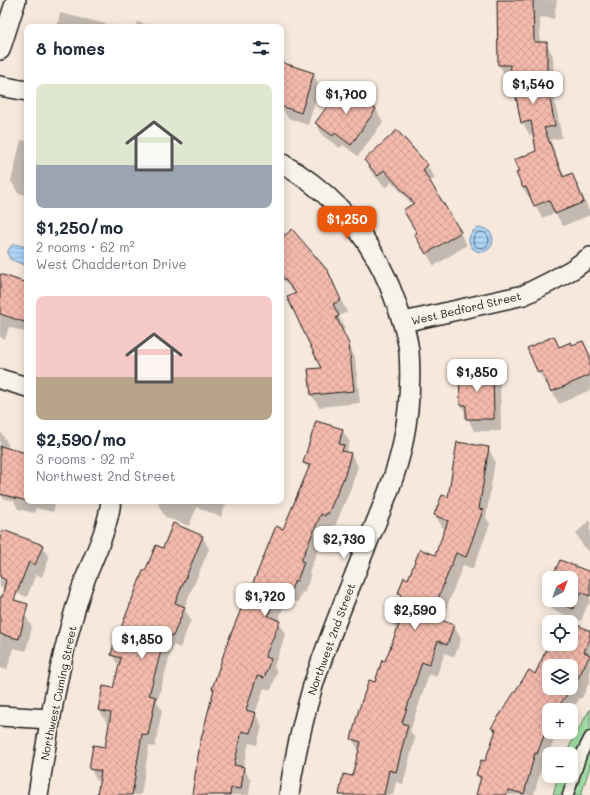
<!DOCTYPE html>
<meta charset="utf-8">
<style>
body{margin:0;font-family:Mali,sans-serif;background:#f2f2f3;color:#1f2937;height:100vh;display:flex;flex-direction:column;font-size:15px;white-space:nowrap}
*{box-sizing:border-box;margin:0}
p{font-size:13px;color:#747a83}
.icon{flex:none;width:22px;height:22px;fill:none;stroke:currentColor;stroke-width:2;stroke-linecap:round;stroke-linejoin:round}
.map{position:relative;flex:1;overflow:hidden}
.details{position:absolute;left:24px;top:24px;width:260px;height:480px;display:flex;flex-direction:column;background:#fff;border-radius:8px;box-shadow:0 2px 10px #0003}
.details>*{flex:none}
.needle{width:26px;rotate:41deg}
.tools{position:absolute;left:542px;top:571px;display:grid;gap:8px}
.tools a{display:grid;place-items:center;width:36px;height:36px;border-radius:8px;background:#fff;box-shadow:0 2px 10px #0003;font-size:20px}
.price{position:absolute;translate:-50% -34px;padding:0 9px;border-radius:8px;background:#fff;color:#222;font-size:13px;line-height:26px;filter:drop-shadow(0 1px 2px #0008)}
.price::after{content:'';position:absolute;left:50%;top:24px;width:12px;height:9px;margin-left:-6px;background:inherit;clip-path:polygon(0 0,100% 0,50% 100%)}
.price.current{background:#ea580c;color:#fff}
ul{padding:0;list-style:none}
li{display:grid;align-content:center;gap:8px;height:212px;padding:0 12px}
li span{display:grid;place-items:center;height:124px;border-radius:8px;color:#555}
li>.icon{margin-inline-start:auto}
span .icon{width:72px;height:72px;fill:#fffc;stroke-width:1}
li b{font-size:17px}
h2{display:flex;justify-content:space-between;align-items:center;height:48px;padding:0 12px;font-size:17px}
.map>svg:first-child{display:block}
.park{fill:#a1dda4;stroke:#5e7c60}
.water{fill:url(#water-rules);stroke:#748ba0}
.shadow{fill:#0003;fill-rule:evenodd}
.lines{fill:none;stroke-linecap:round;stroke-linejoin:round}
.shore{stroke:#566674;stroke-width:1}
.building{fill:url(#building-cross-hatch);stroke:#1c1c1c;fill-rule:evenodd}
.service-casing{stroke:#1c1c1c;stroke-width:13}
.minor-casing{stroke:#1c1c1c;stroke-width:22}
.service{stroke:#f7f3e8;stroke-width:10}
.minor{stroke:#f7f3e8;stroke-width:19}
.labels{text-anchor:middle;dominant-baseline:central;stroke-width:3;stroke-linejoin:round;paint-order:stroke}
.street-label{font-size:11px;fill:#1c1c1c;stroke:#f7f3e8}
</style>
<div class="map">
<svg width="590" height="795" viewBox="0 0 590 795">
<defs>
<pattern id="water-rules" width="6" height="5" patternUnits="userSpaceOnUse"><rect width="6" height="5" fill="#aed5f8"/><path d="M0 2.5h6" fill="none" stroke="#95b6d4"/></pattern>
<pattern id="building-cross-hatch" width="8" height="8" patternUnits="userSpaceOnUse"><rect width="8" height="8" fill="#f4baac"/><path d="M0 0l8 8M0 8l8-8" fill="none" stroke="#d19f93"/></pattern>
</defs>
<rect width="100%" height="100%" fill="#f6e8dc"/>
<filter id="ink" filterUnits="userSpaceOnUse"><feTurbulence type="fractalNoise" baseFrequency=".025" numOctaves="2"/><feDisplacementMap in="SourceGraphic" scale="8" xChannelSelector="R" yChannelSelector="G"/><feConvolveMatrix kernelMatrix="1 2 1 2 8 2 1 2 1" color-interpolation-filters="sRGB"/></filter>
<g filter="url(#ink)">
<path class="park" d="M590 709V766L581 795H553L558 776H571V754H566L573 739Z"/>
<g class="water">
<circle cx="481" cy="240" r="12"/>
<path d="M14 244 27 247V266L10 259C6 252 8 248 14 244Z"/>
</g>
<g class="shadow">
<path d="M498 0H557L554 19 540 17V43H546L553 56 554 97 562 138 550 140 565 177 572 175 579 187 590 213V215L563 226 555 213 542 218 532 200H531L523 188 518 174 537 151 534 134 530 135 522 122 514 77 507 78 499 65Z"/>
<path d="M60 13 119 27H57Z"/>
<path d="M137 22 156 27H136Z"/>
<path d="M281 63 313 74 320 86 308 125 288 118 281 106Z"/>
<path d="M343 86 376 109 383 122 358 156 343 145 340 148 323 136 316 123Z"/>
<path d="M21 140 27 141V195L18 193 11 181Z"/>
<path d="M365 161 427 165 435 178 430 182 467 245 434 266 423 247 418 233 413 205 392 182 386 188 372 173Z"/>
<path d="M281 230 327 272 347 312 339 316 345 329 342 330 355 358 360 403 319 407 312 395 323 368 295 294 281 277Z"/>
<path d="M0 275 27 284V333L9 327 5 339 0 337Z"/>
<path d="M553 337 560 348 572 346 583 342 590 355V390L559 404 548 383 546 385 539 372Z"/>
<path d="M493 369 500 382 501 431H474L461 404Z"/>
<path d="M342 430 350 442 346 453 351 454 358 466 351 488 335 526 333 525 332 527 328 526 309 572 311 575 304 593 302 592 298 602 287 598 278 621 286 634 274 666 277 672 271 690 264 688 255 714 262 726 257 745 249 743 243 768 251 780 249 795H193L214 691 213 689 252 589 284 530 309 470 304 463Z"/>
<path d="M0 431 8 444 7 449 27 457V501H56L53 512 36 508 34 513 18 509 14 501 3 498 0 494Z"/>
<path d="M488 448 495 461 486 518 490 524 473 569 463 565 442 619 444 622 454 626 461 639 454 657 445 653 436 677 429 674 410 731 415 738 403 784 396 782 393 795H340L353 777 360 752 352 739 386 662 397 631 392 622 402 597 399 593 409 580 436 556 446 529 443 528 435 515Z"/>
<path d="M160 501H227L221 517 197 507 189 526 165 517 158 504Z"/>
<path d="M590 520V552L583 546 576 533Z"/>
<path d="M202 536 209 549 184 608 191 620 180 648 173 645 157 702 162 710 155 747 149 746 141 795H98L100 781H97L90 768 105 748 110 724 107 723 99 710 114 689 120 668 112 655 119 634 145 573 164 549Z"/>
<path d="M0 541 42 546 49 558 42 577 36 574 27 597 0 587Z"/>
<path d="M590 573V605L588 604 581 621 553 610 545 597 549 589V600H571V578H553Z"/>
<path d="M0 608 25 615 32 627 26 651 13 648 7 670 0 668Z"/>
<path d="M571 623 590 632V681L582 698H580L571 711V710H549V732H557L544 766 542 765 534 795H477L481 781 477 775 485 762 496 735 492 728 535 675 550 644H571ZM549 666H571V688H549Z"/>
</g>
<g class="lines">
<circle class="shore" cx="481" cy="240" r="8"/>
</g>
<g class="building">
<path d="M497 0H533L534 42H547V83L555 126 544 128 563 177 572 173 584 202 555 214 549 200 534 206 526 187 523 188 516 173 519 172 514 160 536 151 531 121 521 123 510 65H498Z"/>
<path d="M281 62 314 73 301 113 281 106Z"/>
<path d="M343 85 376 109 351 145 335 133 333 136 315 123Z"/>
<path d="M397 130 428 165 423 170 461 232 426 254 414 234 417 233 403 210 414 203 384 170 378 176 364 160Z"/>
<path d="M292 229 328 271 341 300 333 304 339 316 336 317 349 344 354 391 311 395 308 369 321 368 287 297 296 293 281 275V239Z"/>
<path d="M0 274 27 283V323L0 314Z"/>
<path d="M554 336 559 347 571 342 572 345 583 341 590 356V375L551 392 542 371 538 373 527 348Z"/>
<path d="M459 368H493L494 419H466V405H460Z"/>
<path d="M316 421 343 429 339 444 344 445 342 451 351 453 345 475 328 514 326 513 325 516 321 514 301 561 304 562 297 581 295 580 291 590 280 586 268 616 280 621 265 657 271 659 264 678 257 676 246 710 256 713 250 733 242 731 234 765 244 767 241 789 231 788 230 795H192L200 743 214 689H212L228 641 250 587 251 588 276 526 283 529 310 465 303 463Z"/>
<path d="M457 442 489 447 479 509 483 510 466 557 456 553 432 614 442 617 441 620 454 625 447 645 438 641 429 665 422 662 402 723 408 725 396 772 389 770 384 795H339L343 774 352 776 361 742 351 739 358 712 369 680 375 682 382 660 385 661 399 625 391 622 401 594 398 593 404 577 408 579 420 549 435 555 448 521 434 515 442 495 448 497Z"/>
<path d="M0 446 27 453V501L0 494Z"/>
<path d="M173 523 203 536 175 603 185 607 173 636 166 633 149 695 156 697 148 735 142 734 132 795H97L101 771 89 769 93 745 105 747 111 713 98 710 103 686 113 688 121 658 111 655 117 633H119L143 571H145L156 545 163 548Z"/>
<path d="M3 530 43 545 35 565 29 562 14 600 28 604 19 639 0 634V597H2L6 580 0 577V538Z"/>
<path d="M560 560 590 572V596L581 592 573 609 551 600H571V578H552Z"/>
<path d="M549 586V599L544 597Z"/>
<path d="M562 617 590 631V639L584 652 590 655 574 686H573L556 710H549V723L537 754 535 753 524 794 509 790 507 795H476L481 777 476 775 481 760 485 761 496 730 491 728 529 670 535 674 549 644H571V622H559ZM549 666H571V688H549Z"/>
</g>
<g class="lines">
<g class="service-casing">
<path id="service" d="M568 795 581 755 590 737"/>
</g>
<g class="minor-casing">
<g id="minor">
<path d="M0 50 16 0"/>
<path d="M0 86 27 91"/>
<path d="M281 163C336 194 374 241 395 300 401 317 407 333 409 351 411 381 409 413 403 442 395 483 374 525 359 564 343 605 325 646 312 689 302 724 294 759 289 795"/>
<path d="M404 322 524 295 550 282 573 269 590 257"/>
<path d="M0 379 27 387"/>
<path d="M0 716 50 719"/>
<path d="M38 795C48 733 57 671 75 610 79 596 84 581 90 567 99 545 108 525 111 501"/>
</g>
</g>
<use href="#service" class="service"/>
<use href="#minor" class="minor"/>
</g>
</g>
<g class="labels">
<g class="street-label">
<text transform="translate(466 308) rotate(-13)">West Bedford Street</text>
<text transform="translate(331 639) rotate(-70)">Northwest 2nd Street</text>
<text transform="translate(58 693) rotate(-78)">Northwest Cuming Street</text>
</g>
</g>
</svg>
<div class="tools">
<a><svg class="needle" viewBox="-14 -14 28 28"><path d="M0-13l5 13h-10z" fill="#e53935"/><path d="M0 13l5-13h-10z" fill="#747a83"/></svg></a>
<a><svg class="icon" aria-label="locate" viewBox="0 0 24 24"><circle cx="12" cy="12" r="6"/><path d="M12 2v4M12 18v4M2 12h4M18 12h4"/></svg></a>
<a><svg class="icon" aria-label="layers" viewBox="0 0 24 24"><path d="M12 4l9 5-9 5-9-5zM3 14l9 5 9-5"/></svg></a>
<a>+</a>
<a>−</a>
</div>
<b class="price" style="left:533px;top:105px">$1,540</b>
<b class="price" style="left:346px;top:115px">$1,700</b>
<b class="price current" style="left:347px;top:240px">$1,250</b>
<b class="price" style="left:477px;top:393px">$1,850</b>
<b class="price" style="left:344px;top:560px">$2,730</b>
<b class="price" style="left:265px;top:617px">$1,720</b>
<b class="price" style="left:415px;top:631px">$2,590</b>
<b class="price" style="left:142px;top:660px">$1,850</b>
<section class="details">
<h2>8 homes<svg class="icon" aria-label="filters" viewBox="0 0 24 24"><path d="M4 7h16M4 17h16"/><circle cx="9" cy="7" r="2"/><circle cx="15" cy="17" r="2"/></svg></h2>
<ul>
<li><span style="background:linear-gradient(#dfe7d0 65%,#9aa5b1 0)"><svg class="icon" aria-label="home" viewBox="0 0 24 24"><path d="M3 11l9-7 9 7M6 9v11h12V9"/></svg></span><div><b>$1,250/mo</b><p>2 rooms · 62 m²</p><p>West Chadderton Drive</p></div></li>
<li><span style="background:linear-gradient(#f6c9c9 65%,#b9a48a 0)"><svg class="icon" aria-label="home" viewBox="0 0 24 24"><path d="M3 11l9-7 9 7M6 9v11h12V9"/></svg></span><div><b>$2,590/mo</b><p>3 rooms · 92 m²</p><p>Northwest 2nd Street</p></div></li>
</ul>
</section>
</div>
